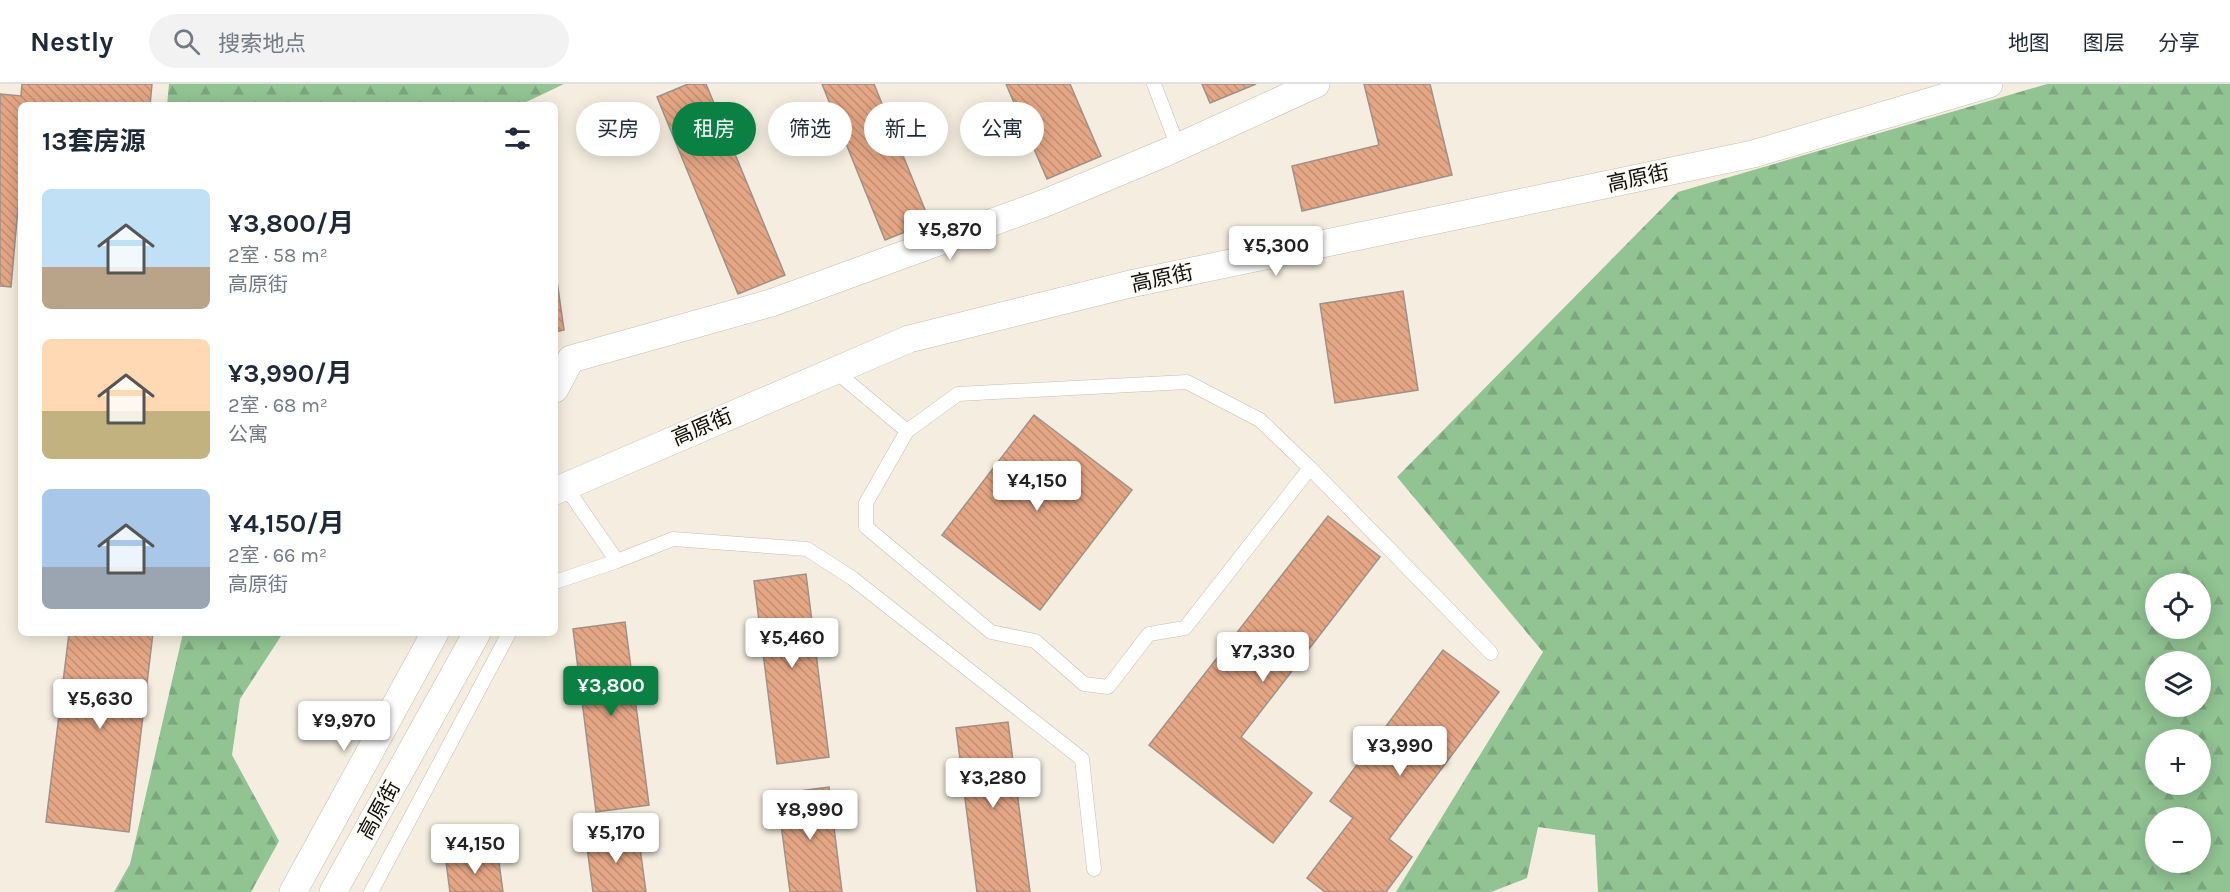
<!DOCTYPE html>
<html lang="zh">
<meta charset="utf-8">
<style>
body{margin:0;font-family:Karla,"Noto Sans SC",sans-serif;background:#f2f2f3;color:#1f2937;height:100vh;display:flex;flex-direction:column;font-size:22px;white-space:nowrap}
*{box-sizing:border-box;margin:0}
p{font-size:20px;color:#747a83}
.icon{flex:none;width:33px;height:33px;fill:none;stroke:currentColor;stroke-width:2;stroke-linecap:round;stroke-linejoin:round}
.map{position:relative;flex:1;overflow:hidden}
.sheet{position:absolute;left:18px;top:18px;width:540px;height:534px;display:flex;flex-direction:column;background:#fff;border-radius:9px;box-shadow:0 3px 15px #0003}
.sheet>*{flex:none}
.top-card{position:absolute;left:576px;top:18px;width:570px;height:54px;display:flex;gap:12px}
.controls{position:absolute;left:2145px;top:489px;display:grid;gap:12px}
.controls a{display:grid;place-items:center;width:66px;height:66px;border-radius:50%;background:#fff;box-shadow:0 3px 15px #0003;font-size:30px}
.price{position:absolute;translate:-50% -51px;padding:0 14px;border-radius:6px;background:#fff;color:#222;font-size:20px;line-height:39px;filter:drop-shadow(0 2px 3px #0008)}
.price::after{content:'';position:absolute;left:50%;top:36px;width:18px;height:14px;margin-left:-9px;background:inherit;clip-path:polygon(0 0,100% 0,50% 100%)}
.price.active{background:#0b8043;color:#fff}
ul{padding:0;list-style:none}
li{display:flex;align-items:center;gap:18px;height:150px;padding:0 24px}
li span{display:grid;place-items:center;flex:none;width:168px;height:120px;border-radius:9px;color:#555}
li>.icon{margin-inline-start:auto}
span .icon{width:72px;height:72px;fill:#fffc;stroke-width:1}
li b{font-size:26px}
h2{display:flex;justify-content:space-between;align-items:center;height:72px;padding:0 24px;font-size:26px}
.tag{padding:0 21px;border-radius:27px;background:#fff;box-shadow:0 3px 15px #0003;font-size:21px;line-height:54px}
.tag.active{background:#0b8043;color:#fff}
header{display:flex;align-items:center;gap:36px;box-sizing:border-box;height:84px;padding:0 30px;background:#fff;border-bottom:2px solid #e0e1e3}
header strong{font-size:28px}
nav{display:flex;gap:33px;margin-inline-start:auto;font-size:21px}
.search{width:420px;height:54px;background:#f2f2f3;display:flex;align-items:center;gap:15px;box-sizing:border-box;padding:0 21px;border-radius:33px;color:#747a83;font-size:22px}
.map>svg:first-child{display:block}
.forest{fill:url(#forest-firs);fill-rule:evenodd}
.building{fill:url(#building-back-hatch);stroke:#9f9189;stroke-width:1.5}
.lines{fill:none;stroke-linecap:round;stroke-linejoin:round}
.service-casing{stroke:#c4beb0;stroke-width:15}
.minor-casing{stroke:#c4beb0;stroke-width:28}
.service{stroke:#fff;stroke-width:14}
.minor{stroke:#fff;stroke-width:27}
.labels{text-anchor:middle;dominant-baseline:central;stroke-width:4.5;stroke-linejoin:round;paint-order:stroke}
.street-label{font-size:21px;fill:#0e0c07;stroke:#fefcf6}
</style>
<header>
<strong>Nestly</strong>
<div class="search"><svg class="icon" aria-label="search" viewBox="0 0 24 24"><circle cx="10" cy="10" r="6"/><path d="M15 15l6 6"/></svg>搜索地点</div>
<nav><a>地图</a><a>图层</a><a>分享</a></nav>
</header>
<div class="map">
<svg width="2230" height="808" viewBox="0 0 2230 808">
<defs>
<pattern id="forest-firs" width="22" height="20" patternUnits="userSpaceOnUse" patternTransform="scale(1.5)"><rect width="22" height="20" fill="#91c393"/><path d="M5 1l3.5 6h-7zM16 11l3.5 6h-7z" fill="#7ca67d"/></pattern>
<pattern id="building-back-hatch" width="6" height="6" patternUnits="userSpaceOnUse" patternTransform="scale(1.5)"><rect width="6" height="6" fill="#e4a685"/><path d="M-1 5l2 2M0 0l6 6M5-1l2 2" fill="none" stroke="#c28e71"/></pattern>
</defs>
<rect width="100%" height="100%" fill="#f5eee0"/>
<g class="forest">
<path d="M169 0H564L520 21H167Z"/>
<path d="M2047 0H2230V808H1598L1595 751 1538 743 1527 794 1491 808H1396L1543 568 1397 393 1678 108ZM2156 500H2200V544H2156ZM2156 578H2200V622H2156ZM2156 656H2200V700H2156ZM2156 734H2200V778H2156Z"/>
<path d="M183 549H283L240 615 232 671 279 757 251 808H114L130 780Z"/>
</g>
<g class="building">
<path d="M22 0H152L150 21H21V90L11 203 0 202V10L21 12Z"/>
<path d="M688 0H706L785 191 738 210 657 13Z"/>
<path d="M822 0H874L930 138 885 156Z"/>
<path d="M1006 0H1070L1101 72 1047 95Z"/>
<path d="M1202 0H1256L1210 19Z"/>
<path d="M1364 0H1430L1452 91 1302 127 1292 82 1379 61Z"/>
<path d="M555 183 564 246 555 248Z"/>
<path d="M1403 207 1418 306 1335 319 1320 220Z"/>
<path d="M1034 331 1132 406 1040 526 942 451Z"/>
<path d="M1328 432 1380 473 1241 653 1312 709 1273 759 1149 661Z"/>
<path d="M806 490 829 673 777 680 754 497Z"/>
<path d="M625 538 649 721 596 728 573 545Z"/>
<path d="M69 549H153L129 748 46 738Z"/>
<path d="M1443 566 1499 608 1389 755 1412 773 1386 808H1325L1307 794 1353 734 1330 717Z"/>
<path d="M1008 638 1030 808H977L956 644Z"/>
<path d="M829 703 842 808H790L777 710Z"/>
<path d="M638 749 646 808H593L586 756Z"/>
<path d="M498 771 503 808H450L446 778Z"/>
</g>
<g class="lines">
<g class="service-casing">
<g id="service">
<path d="M1154 0 1178 63"/>
<path d="M834 286 907 347"/>
<path d="M1310 384 1185 544 1149 550 1108 603 1084 600 1035 557 991 548 866 443V419L907 347 958 310 1187 298 1260 336 1310 384 1491 569"/>
<path d="M565 402 617 477 673 455 807 465 852 494 1082 675 1094 785"/>
<path d="M555 498 617 477"/>
<path d="M371 808 509 549"/>
</g>
</g>
<g class="minor-casing">
<g id="minor">
<path d="M555 305 571 275 771 219 1045 119 1167 68 1316 0"/>
<path d="M555 407 909 255 1130 200 1753 70 1989 0"/>
<path d="M293 808 435 549"/>
<path d="M333 808 477 549"/>
</g>
</g>
<use href="#service" class="service"/>
<use href="#minor" class="minor"/>
</g>
<g class="labels">
<g class="street-label">
<text transform="translate(1638 94) rotate(-12)">高原街</text>
<text transform="translate(1162 194) rotate(-12)">高原街</text>
<text transform="translate(702 343) rotate(-23)">高原街</text>
<text transform="translate(379 726) rotate(-61)">高原街</text>
</g>
</g>
</svg>
<div class="controls">
<a><svg class="icon" aria-label="locate" viewBox="0 0 24 24"><circle cx="12" cy="12" r="6"/><path d="M12 2v4M12 18v4M2 12h4M18 12h4"/></svg></a>
<a><svg class="icon" aria-label="layers" viewBox="0 0 24 24"><path d="M12 4l9 5-9 5-9-5zM3 14l9 5 9-5"/></svg></a>
<a>+</a>
<a>−</a>
</div>
<b class="price" style="left:950px;top:177px">¥5,870</b>
<b class="price" style="left:1276px;top:193px">¥5,300</b>
<b class="price" style="left:1037px;top:428px">¥4,150</b>
<b class="price" style="left:792px;top:585px">¥5,460</b>
<b class="price" style="left:1263px;top:599px">¥7,330</b>
<b class="price active" style="left:611px;top:633px">¥3,800</b>
<b class="price" style="left:100px;top:646px">¥5,630</b>
<b class="price" style="left:344px;top:668px">¥9,970</b>
<b class="price" style="left:1400px;top:693px">¥3,990</b>
<b class="price" style="left:993px;top:725px">¥3,280</b>
<b class="price" style="left:810px;top:757px">¥8,990</b>
<b class="price" style="left:616px;top:780px">¥5,170</b>
<b class="price" style="left:475px;top:791px">¥4,150</b>
<div class="top-card">
<a class="tag">买房</a>
<a class="tag active">租房</a>
<a class="tag">筛选</a>
<a class="tag">新上</a>
<a class="tag">公寓</a>
</div>
<section class="sheet">
<h2>13套房源<svg class="icon" aria-label="filters" viewBox="0 0 24 24"><path d="M4 7h16M4 17h16"/><circle cx="9" cy="7" r="2"/><circle cx="15" cy="17" r="2"/></svg></h2>
<ul>
<li><span style="background:linear-gradient(#bfe0f5 65%,#b9a48a 0)"><svg class="icon" aria-label="home" viewBox="0 0 24 24"><path d="M3 11l9-7 9 7M6 9v11h12V9"/></svg></span><div><b>¥3,800/月</b><p>2室 · 58 m²</p><p>高原街</p></div></li>
<li><span style="background:linear-gradient(#ffd9b3 60%,#c2b280 0)"><svg class="icon" aria-label="home" viewBox="0 0 24 24"><path d="M3 11l9-7 9 7M6 9v11h12V9"/></svg></span><div><b>¥3,990/月</b><p>2室 · 68 m²</p><p>公寓</p></div></li>
<li><span style="background:linear-gradient(#a9c7e8 65%,#9aa5b1 0)"><svg class="icon" aria-label="home" viewBox="0 0 24 24"><path d="M3 11l9-7 9 7M6 9v11h12V9"/></svg></span><div><b>¥4,150/月</b><p>2室 · 66 m²</p><p>高原街</p></div></li>
</ul>
</section>
</div>
